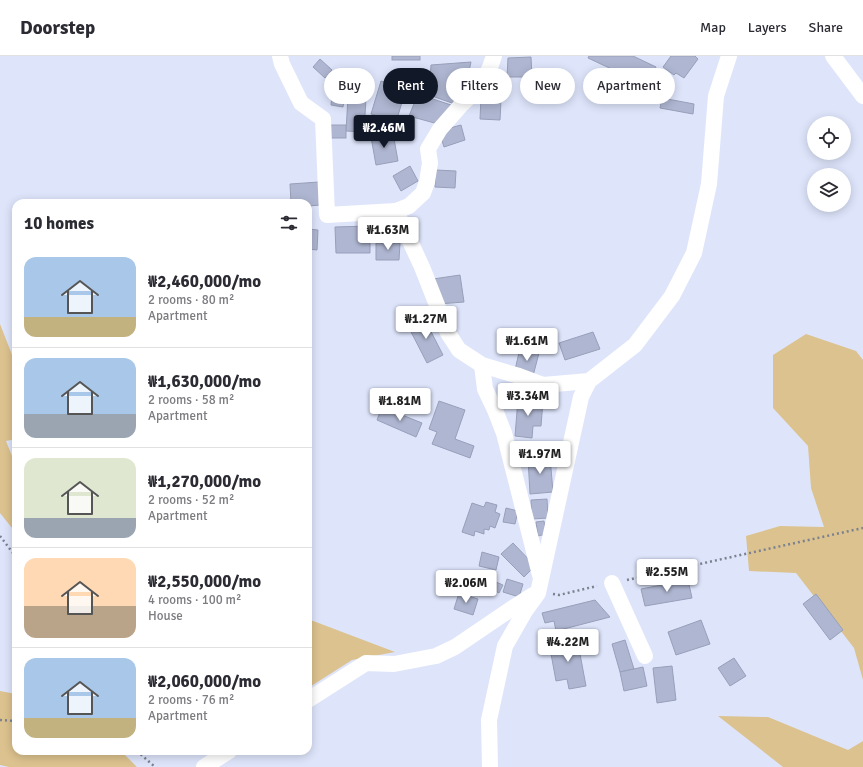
<!DOCTYPE html>
<meta charset="utf-8">
<style>
body{margin:0;font-family:Signika,sans-serif;background:#f7f7f7;color:#2b2b33;height:100vh;display:flex;flex-direction:column;font-size:15px;white-space:nowrap}
*{box-sizing:border-box;margin:0}
p{font-size:13px;color:#7c7c81}
.icon{flex:none;width:22px;height:22px;fill:none;stroke:currentColor;stroke-width:2;stroke-linecap:round;stroke-linejoin:round}
.map{position:relative;flex:1;overflow:hidden}
.drawer{position:absolute;left:12px;top:143px;width:300px;height:556px;display:flex;flex-direction:column;background:#fff;border-radius:12px;box-shadow:0 2px 10px #0003}
.drawer>*{flex:none}
.hud{position:absolute;left:324px;top:12px;width:380px;height:36px;display:flex;gap:8px}
.tools{position:absolute;left:807px;top:60px;display:grid;gap:8px}
.tools a{display:grid;place-items:center;width:44px;height:44px;border-radius:50%;background:#fff;box-shadow:0 2px 10px #0003;font-size:20px}
.price{position:absolute;translate:-50% -34px;padding:0 9px;border-radius:4px;background:#fff;color:#222;font-size:13px;line-height:26px;filter:drop-shadow(0 1px 2px #0008)}
.price::after{content:'';position:absolute;left:50%;top:24px;width:12px;height:9px;margin-left:-6px;background:inherit;clip-path:polygon(0 0,100% 0,50% 100%)}
.price.on{background:#111827;color:#fff}
ul{padding:0;list-style:none}
li{display:flex;align-items:center;gap:12px;height:100px;padding:0 12px}
li+li{border-top:1px solid #e1e1e2}
li span{display:grid;place-items:center;flex:none;width:112px;height:80px;border-radius:12px;color:#555}
li>.icon{margin-inline-start:auto}
span .icon{width:48px;height:48px;fill:#fffc;stroke-width:1}
li b{font-size:17px}
h2{display:flex;justify-content:space-between;align-items:center;height:48px;padding:0 12px;font-size:17px}
.chip{padding:0 14px;border-radius:18px;background:#fff;box-shadow:0 2px 10px #0003;font-size:14px;line-height:36px}
.chip.on{background:#111827;color:#fff}
header{display:flex;align-items:center;gap:24px;box-sizing:border-box;height:56px;padding:0 20px;background:#fff;border-bottom:1px solid #e1e1e2}
header strong{font-size:19px}
nav{display:flex;gap:22px;margin-inline-start:auto;font-size:14px}
.map>svg:first-child{display:block}
.green{fill:#dcc28e}
.building{fill:#aeb6d1;stroke:#979fb9}
.lines{fill:none;stroke-linecap:round;stroke-linejoin:round}
.path{stroke:#7c8190;stroke-width:2.5;stroke-dasharray:2 3;stroke-linecap:butt}
.minor{stroke:#fff;stroke-width:16}
</style>
<header>
<strong>Doorstep</strong>
<nav><a>Map</a><a>Layers</a><a>Share</a></nav>
</header>
<div class="map">
<svg width="863" height="711" viewBox="0 0 863 711">
<rect width="100%" height="100%" fill="#dee5fb"/>
<g class="green">
<path d="M0 268 16 309 14 350 16 353V383L6 385 16 410V477L0 457Z"/>
<path d="M806 278 856 295 863 304V624L854 592 796 517 749 515 746 480 780 470 824 471 811 432 808 390 773 352V299Z"/>
<path d="M308 563 395 596 352 604 308 632Z"/>
<path d="M0 635 16 638V695H121L137 711H9L0 709Z"/>
<path d="M718 660 768 661 848 694 863 685V711H783Z"/>
</g>
<g class="building">
<rect x="392" y="0" width="28" height="4"/>
<path d="M589 0H633L656 11 648 30 588 2Z"/>
<path d="M671 0H695L698 3 684 22 676 17 674 19 663 11Z"/>
<path d="M531 1 532 21H507L508 2Z"/>
<path d="M320 3 332 14 325 22 313 11Z"/>
<path d="M471 6 464 38 459 37 452 47 429 39 431 9Z"/>
<path d="M422 23 429 26 425 37 418 35Z"/>
<path d="M381 25 406 33 396 66 371 58Z"/>
<path d="M332 38 345 39 343 51 331 49Z"/>
<path d="M418 38 451 49 438 68 409 60Z"/>
<path d="M348 41 366 42 364 76 346 75Z"/>
<path d="M481 42 501 44 500 64 480 63Z"/>
<path d="M662 42 694 48 693 58 660 52Z"/>
<rect x="329" y="69" width="17" height="13"/>
<path d="M461 69 465 84 444 91 439 75Z"/>
<path d="M393 77 398 105 376 109 371 81Z"/>
<path d="M410 110 418 125 401 135 393 120Z"/>
<path d="M436 114 456 115 455 132 435 131Z"/>
<path d="M319 126 321 149 308 150V147H291L290 128Z"/>
<path d="M370 170V197H336L335 171Z"/>
<path d="M308 173 318 174 317 194 308 193Z"/>
<path d="M376 187H400L399 204H376Z"/>
<path d="M460 219 464 246 438 248 433 223Z"/>
<path d="M424 262 443 299 427 307 408 270Z"/>
<path d="M593 276 600 293 565 304 559 287Z"/>
<path d="M520 292 539 297 533 320 515 314Z"/>
<path d="M518 343 543 345 541 370H533L532 382 515 380Z"/>
<path d="M439 345 465 354 455 383 474 390 470 402 432 388 437 376 429 373Z"/>
<path d="M382 351 422 367 416 381 377 364Z"/>
<path d="M550 401 553 436 530 438 528 402Z"/>
<path d="M547 443 548 462 532 463 531 444Z"/>
<path d="M486 446 497 449 495 456 500 458 495 472 490 470 489 474 484 473V478L475 475 474 480 462 476 472 447 484 451Z"/>
<path d="M506 452 518 455 515 468 503 466Z"/>
<path d="M544 465 546 478 538 480 536 466Z"/>
<path d="M513 487 535 510 524 521 501 498Z"/>
<path d="M482 496 499 501 496 514 479 510Z"/>
<path d="M489 523 503 529 499 537 486 530Z"/>
<path d="M507 523 523 528 519 541 503 536Z"/>
<path d="M688 524 692 542 645 550 641 533Z"/>
<path d="M459 537 478 543 473 559 454 553Z"/>
<path d="M816 538 843 574 830 584 803 548Z"/>
<path d="M595 544 610 561 556 575 554 565 545 567 542 557Z"/>
<path d="M701 564 710 588 676 599 668 576Z"/>
<path d="M577 582 586 630 569 633 567 623 556 625 549 587Z"/>
<path d="M625 584 634 613 620 616 612 588Z"/>
<path d="M734 602 746 620 730 630 718 612Z"/>
<path d="M672 610 676 644 657 647 653 612Z"/>
<path d="M643 611 647 630 624 635 620 616Z"/>
</g>
<g class="lines">
<g class="path">
<path d="M0 480 16 501"/>
<path d="M627 524 863 472"/>
<path d="M553 538 559 539 597 530"/>
<path d="M0 664 16 665"/>
<path d="M137 695 155 711"/>
</g>
<g class="minor">
<path d="M280 0 282 8 301 47 323 63 327 159 396 155 422 211 448 277 459 294 482 309 519 320 543 329 589 325"/>
<path d="M833 0 863 40"/>
<path d="M396 155 409 150 423 137 427 126 430 107 428 93 440 73 462 48 474 36 489 14 494 0"/>
<path d="M482 309 485 333 495 354 504 377 540 519"/>
<path d="M612 527 645 600"/>
<path d="M308 644 366 607 394 608 436 600 455 591 511 553 533 539"/>
<path d="M204 711 229 695"/>
<path d="M490 711 489 664 505 590 525 555 538 537 581 341 589 325 635 289 672 240 694 197 709 128 716 40 729 0"/>
</g>
</g>
</svg>
<div class="tools">
<a><svg class="icon" aria-label="locate" viewBox="0 0 24 24"><circle cx="12" cy="12" r="6"/><path d="M12 2v4M12 18v4M2 12h4M18 12h4"/></svg></a>
<a><svg class="icon" aria-label="layers" viewBox="0 0 24 24"><path d="M12 4l9 5-9 5-9-5zM3 14l9 5 9-5"/></svg></a>
</div>
<b class="price on" style="left:384px;top:93px">₩2.46M</b>
<b class="price" style="left:388px;top:195px">₩1.63M</b>
<b class="price" style="left:426px;top:284px">₩1.27M</b>
<b class="price" style="left:527px;top:306px">₩1.61M</b>
<b class="price" style="left:528px;top:361px">₩3.34M</b>
<b class="price" style="left:400px;top:366px">₩1.81M</b>
<b class="price" style="left:540px;top:419px">₩1.97M</b>
<b class="price" style="left:667px;top:537px">₩2.55M</b>
<b class="price" style="left:466px;top:548px">₩2.06M</b>
<b class="price" style="left:568px;top:607px">₩4.22M</b>
<div class="hud">
<a class="chip">Buy</a>
<a class="chip on">Rent</a>
<a class="chip">Filters</a>
<a class="chip">New</a>
<a class="chip">Apartment</a>
</div>
<section class="drawer">
<h2>10 homes<svg class="icon" aria-label="filters" viewBox="0 0 24 24"><path d="M4 7h16M4 17h16"/><circle cx="9" cy="7" r="2"/><circle cx="15" cy="17" r="2"/></svg></h2>
<ul>
<li><span style="background:linear-gradient(#a9c7e8 75%,#c2b280 0)"><svg class="icon" aria-label="home" viewBox="0 0 24 24"><path d="M3 11l9-7 9 7M6 9v11h12V9"/></svg></span><div><b>₩2,460,000/mo</b><p>2 rooms · 80 m²</p><p>Apartment</p></div></li>
<li><span style="background:linear-gradient(#a9c7e8 70%,#9aa5b1 0)"><svg class="icon" aria-label="home" viewBox="0 0 24 24"><path d="M3 11l9-7 9 7M6 9v11h12V9"/></svg></span><div><b>₩1,630,000/mo</b><p>2 rooms · 58 m²</p><p>Apartment</p></div></li>
<li><span style="background:linear-gradient(#dfe7d0 75%,#9aa5b1 0)"><svg class="icon" aria-label="home" viewBox="0 0 24 24"><path d="M3 11l9-7 9 7M6 9v11h12V9"/></svg></span><div><b>₩1,270,000/mo</b><p>2 rooms · 52 m²</p><p>Apartment</p></div></li>
<li><span style="background:linear-gradient(#ffd9b3 60%,#b9a48a 0)"><svg class="icon" aria-label="home" viewBox="0 0 24 24"><path d="M3 11l9-7 9 7M6 9v11h12V9"/></svg></span><div><b>₩2,550,000/mo</b><p>4 rooms · 100 m²</p><p>House</p></div></li>
<li><span style="background:linear-gradient(#a9c7e8 75%,#c2b280 0)"><svg class="icon" aria-label="home" viewBox="0 0 24 24"><path d="M3 11l9-7 9 7M6 9v11h12V9"/></svg></span><div><b>₩2,060,000/mo</b><p>2 rooms · 76 m²</p><p>Apartment</p></div></li>
</ul>
</section>
</div>
